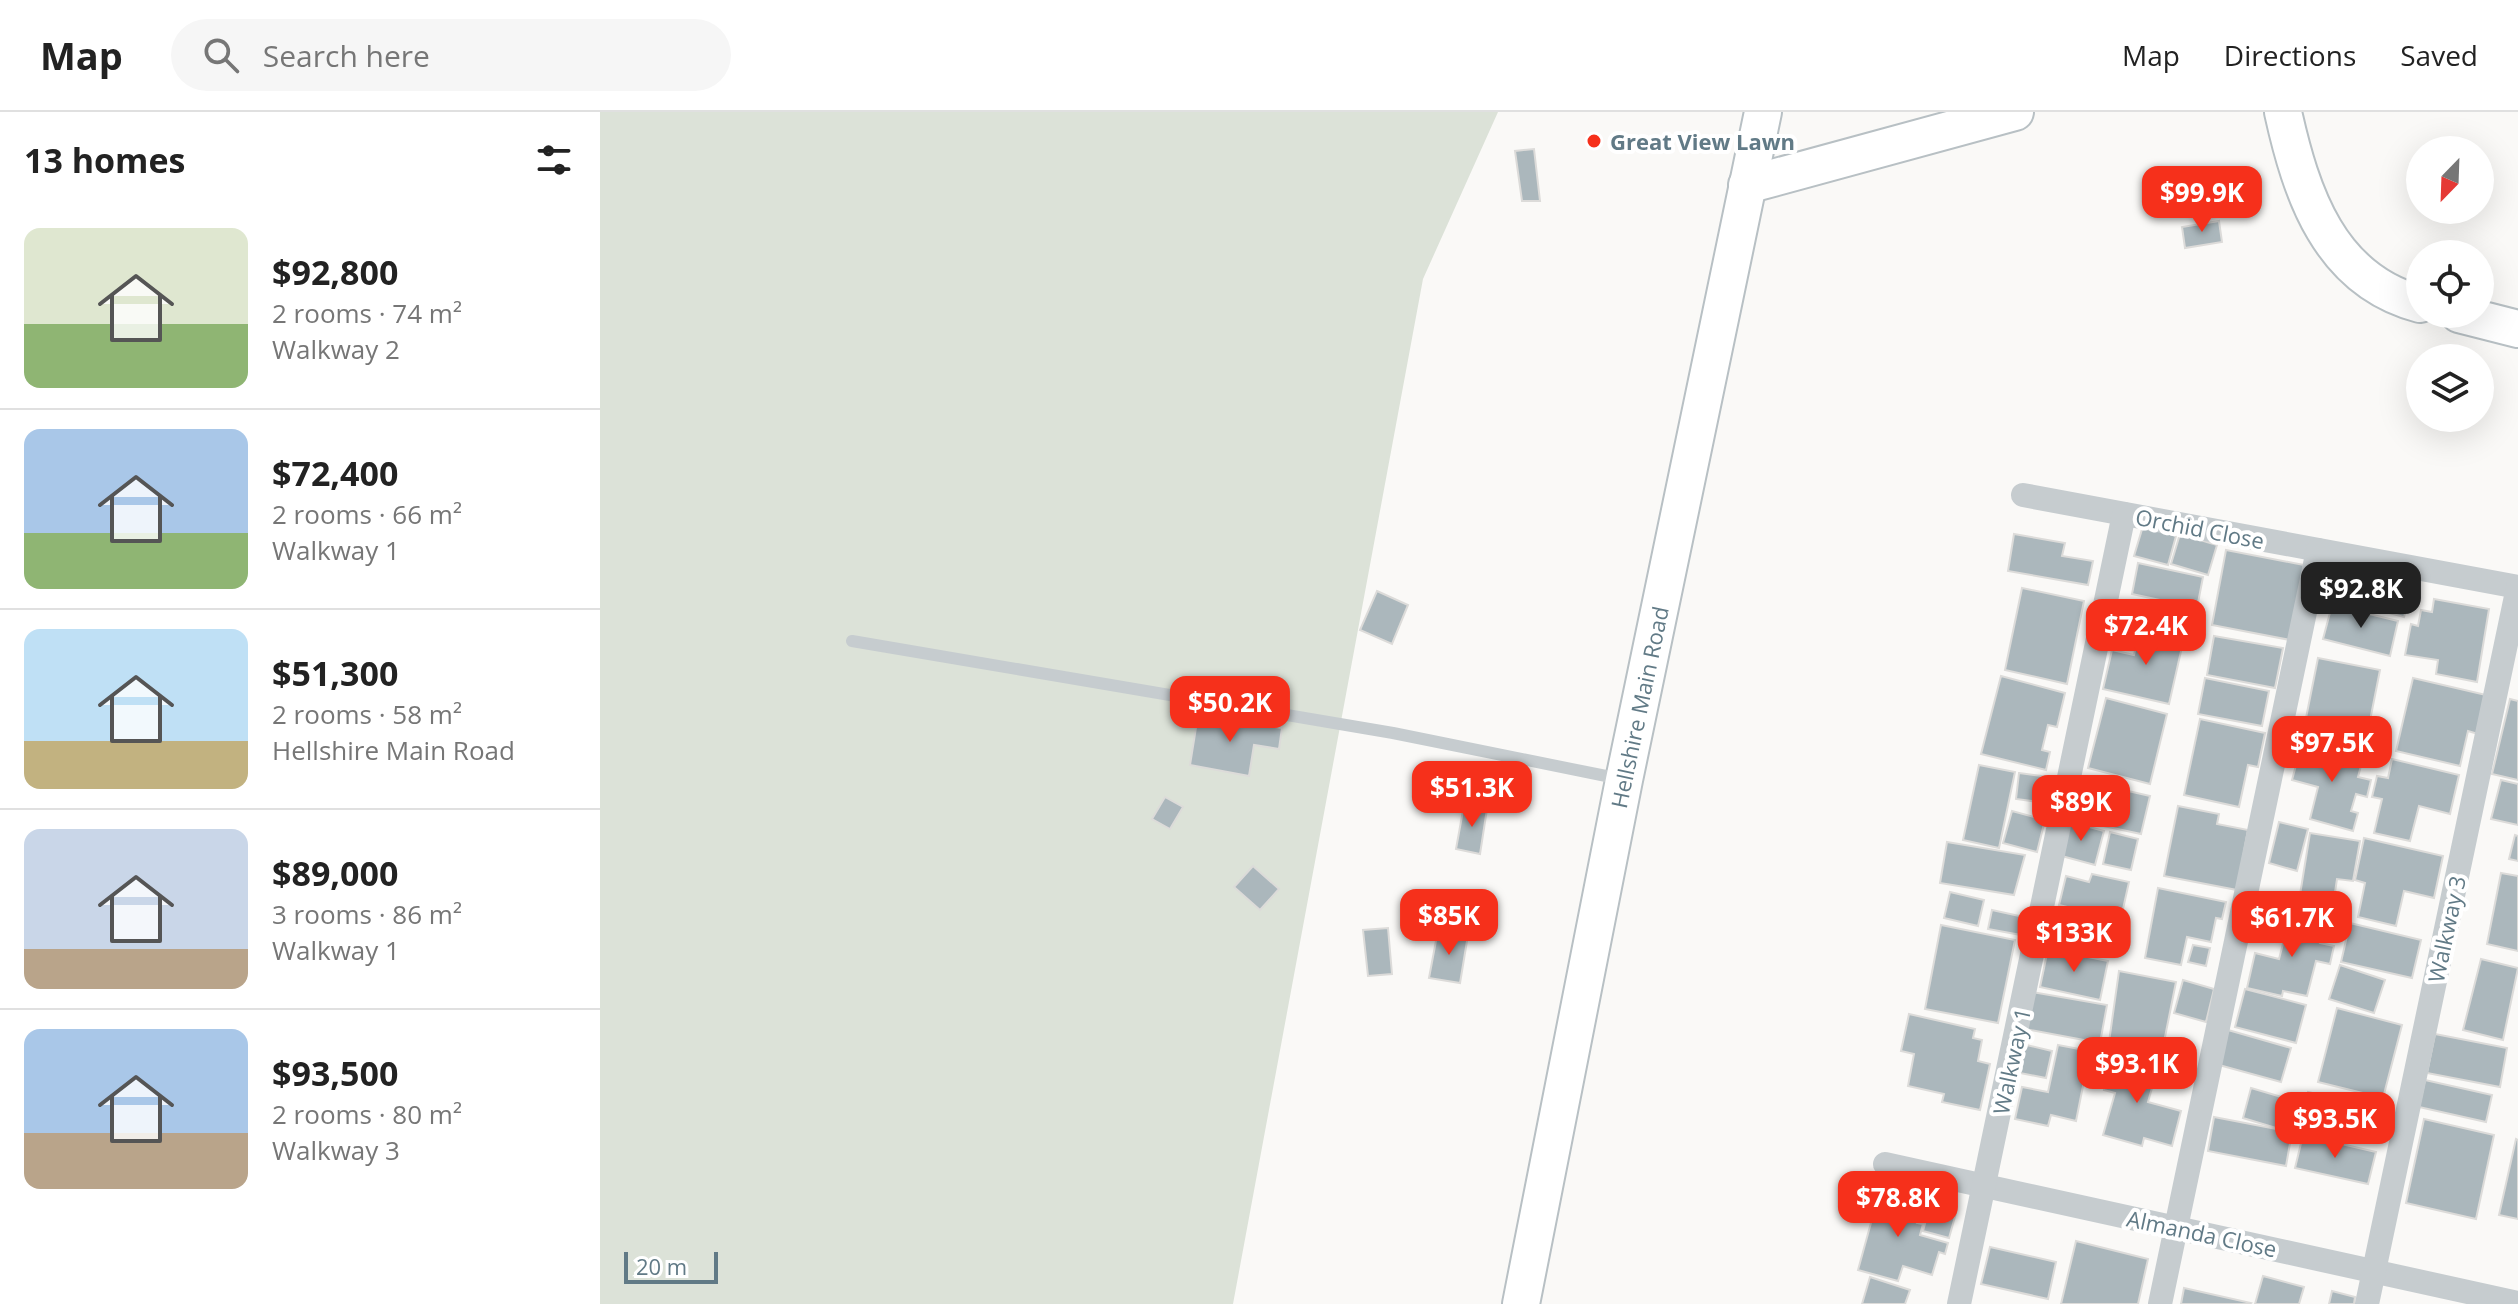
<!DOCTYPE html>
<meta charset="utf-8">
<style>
body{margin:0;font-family:"Open Sans",sans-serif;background:#f6f6f6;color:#222;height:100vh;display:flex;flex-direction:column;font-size:30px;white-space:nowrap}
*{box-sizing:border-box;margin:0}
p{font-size:26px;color:#767676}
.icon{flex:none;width:44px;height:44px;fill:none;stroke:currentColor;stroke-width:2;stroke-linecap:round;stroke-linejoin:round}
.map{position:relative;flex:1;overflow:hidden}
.drawer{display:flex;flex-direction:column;background:#fff;width:600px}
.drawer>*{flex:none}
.needle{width:52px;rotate:203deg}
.buttons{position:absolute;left:1806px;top:24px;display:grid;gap:16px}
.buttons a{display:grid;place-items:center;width:88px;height:88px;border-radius:50%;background:#fff;box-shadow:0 8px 32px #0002;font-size:40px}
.scale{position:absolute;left:24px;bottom:20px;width:94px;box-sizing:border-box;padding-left:8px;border:4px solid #617a86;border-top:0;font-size:22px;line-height:28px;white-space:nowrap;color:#617a86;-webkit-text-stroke:6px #fff;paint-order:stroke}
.price{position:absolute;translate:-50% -68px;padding:0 18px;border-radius:16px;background:#f6301b;color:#fff;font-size:26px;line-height:52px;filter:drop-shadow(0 2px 4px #0008)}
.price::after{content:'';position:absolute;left:50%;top:48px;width:24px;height:18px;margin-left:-12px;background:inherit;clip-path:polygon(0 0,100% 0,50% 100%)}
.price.current{background:#222;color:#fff}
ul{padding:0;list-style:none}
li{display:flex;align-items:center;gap:24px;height:200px;padding:0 24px}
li+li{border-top:2px solid #e0e0e0}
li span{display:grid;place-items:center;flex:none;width:224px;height:160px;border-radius:16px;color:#555}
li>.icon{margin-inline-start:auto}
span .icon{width:96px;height:96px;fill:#fffc;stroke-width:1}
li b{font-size:34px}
h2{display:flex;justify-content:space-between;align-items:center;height:96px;padding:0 24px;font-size:34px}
header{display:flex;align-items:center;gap:48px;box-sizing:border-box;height:112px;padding:0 40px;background:#fff;border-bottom:2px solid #e0e0e0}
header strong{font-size:38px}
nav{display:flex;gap:44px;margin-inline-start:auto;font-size:28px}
.search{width:560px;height:72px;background:#f6f6f6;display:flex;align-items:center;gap:20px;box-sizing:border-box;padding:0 28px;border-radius:44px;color:#767676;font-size:30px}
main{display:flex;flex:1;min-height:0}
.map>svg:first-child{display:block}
.green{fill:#dce2d8}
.building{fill:#abb7bc;stroke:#dcdbd9;stroke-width:2}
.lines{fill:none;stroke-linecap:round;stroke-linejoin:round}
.secondary-casing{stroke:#b8c0c4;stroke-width:40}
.lane{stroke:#c6cccf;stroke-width:12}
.street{stroke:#c6cccf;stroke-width:24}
.secondary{stroke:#fff;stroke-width:36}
.poi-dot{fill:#f6301b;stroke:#fff;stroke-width:3}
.labels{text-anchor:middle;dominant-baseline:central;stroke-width:8;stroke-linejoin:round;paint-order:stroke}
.poi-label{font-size:22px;font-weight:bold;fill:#617a86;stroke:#fff;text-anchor:start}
.street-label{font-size:22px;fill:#617a86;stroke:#fff}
</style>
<header>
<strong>Map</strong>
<div class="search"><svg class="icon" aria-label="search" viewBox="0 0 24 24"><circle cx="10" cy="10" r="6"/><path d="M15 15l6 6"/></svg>Search here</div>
<nav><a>Map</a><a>Directions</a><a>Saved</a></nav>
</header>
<main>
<section class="drawer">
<h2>13 homes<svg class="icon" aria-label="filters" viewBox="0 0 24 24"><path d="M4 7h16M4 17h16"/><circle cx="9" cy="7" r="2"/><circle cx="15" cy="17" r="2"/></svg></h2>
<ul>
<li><span style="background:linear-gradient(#dfe7d0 60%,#8fb573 0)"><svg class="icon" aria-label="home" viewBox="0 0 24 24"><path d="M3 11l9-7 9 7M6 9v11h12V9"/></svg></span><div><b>$92,800</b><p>2 rooms · 74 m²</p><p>Walkway 2</p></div></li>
<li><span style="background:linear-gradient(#a9c7e8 65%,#8fb573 0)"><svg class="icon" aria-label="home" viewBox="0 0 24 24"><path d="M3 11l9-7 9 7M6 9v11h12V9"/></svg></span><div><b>$72,400</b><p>2 rooms · 66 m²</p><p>Walkway 1</p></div></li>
<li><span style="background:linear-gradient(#bfe0f5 70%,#c2b280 0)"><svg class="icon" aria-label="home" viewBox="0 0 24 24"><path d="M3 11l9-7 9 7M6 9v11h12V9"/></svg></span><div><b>$51,300</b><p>2 rooms · 58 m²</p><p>Hellshire Main Road</p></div></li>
<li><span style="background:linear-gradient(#c9d6e8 75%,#b9a48a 0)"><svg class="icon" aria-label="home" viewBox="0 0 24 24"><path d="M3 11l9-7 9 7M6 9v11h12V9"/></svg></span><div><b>$89,000</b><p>3 rooms · 86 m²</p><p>Walkway 1</p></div></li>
<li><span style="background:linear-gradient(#a9c7e8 65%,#b9a48a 0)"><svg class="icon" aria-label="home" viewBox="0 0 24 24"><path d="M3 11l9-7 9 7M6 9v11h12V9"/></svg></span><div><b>$93,500</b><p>2 rooms · 80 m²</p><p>Walkway 3</p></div></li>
</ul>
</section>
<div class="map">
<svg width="1918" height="1192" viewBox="0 0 1918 1192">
<rect width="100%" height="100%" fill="#faf9f7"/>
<path class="green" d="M0 0H898L823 167 633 1192H0Z"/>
<g class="building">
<path d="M934 37 940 89H922L915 39Z"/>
<path d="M1619 109 1622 130 1585 136 1582 115Z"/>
<path d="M1543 414 1576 424 1568 453 1534 444Z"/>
<path d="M1414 422 1465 431 1462 444 1493 449 1488 473 1408 459Z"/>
<path d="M1580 422 1617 433 1608 463 1571 452Z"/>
<path d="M1626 438 1704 453 1690 528 1612 513Z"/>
<path d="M1538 451 1603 465 1597 496 1532 482Z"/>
<path d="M1737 470 1770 479 1765 498 1732 489Z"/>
<path d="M1777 471 1811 480 1804 505 1771 496Z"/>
<path d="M1422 476 1484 489 1467 572 1405 558Z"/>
<path d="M777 479 808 493 792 532 760 518Z"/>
<path d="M1834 487 1889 497 1877 570 1836 562 1838 548 1805 543 1811 512 1818 514 1821 498 1832 500Z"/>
<path d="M1732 493 1798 509 1790 544 1723 527Z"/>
<path d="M1541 513 1584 526 1569 592 1503 577 1512 538 1534 543Z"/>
<path d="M1614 524 1683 536 1675 576 1607 563Z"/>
<path d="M1718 546 1780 558 1765 634 1703 621Z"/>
<path d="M1401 564 1465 581 1457 615 1448 613 1442 638 1450 640 1446 658 1381 642Z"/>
<path d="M1605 566 1669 579 1662 614 1598 602Z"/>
<path d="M1813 566 1886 583 1878 622 1868 619 1860 654 1796 639Z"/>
<path d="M1506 586 1567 602 1550 672 1488 656Z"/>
<path d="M1910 587 1918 589V668L1892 662Z"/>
<path d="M598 603 682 616 679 637 654 633 649 664 590 653Z"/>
<path d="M1600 607 1665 621 1658 655 1648 653 1639 695 1584 683Z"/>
<path d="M1702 631 1763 646 1758 665 1771 668 1767 685 1756 682 1751 699 1758 701 1753 719 1710 707 1718 675 1692 668Z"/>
<path d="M1792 647 1859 663 1850 702 1819 694 1810 729 1774 721 1782 687 1772 685 1777 664 1788 666Z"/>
<path d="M1379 653 1415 660 1399 736 1363 728Z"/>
<path d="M1419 661 1458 666 1454 692 1416 687Z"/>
<path d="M1901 668 1918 672V713L1891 707Z"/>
<path d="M1489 670 1550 684 1541 722 1480 709Z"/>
<path d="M565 685 583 695 570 717 552 707Z"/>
<path d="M864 693 887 697 880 742 856 737Z"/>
<path d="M1578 694 1619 702 1617 712 1648 718 1637 778 1564 764Z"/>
<path d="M1412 699 1445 708 1437 740 1403 731Z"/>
<path d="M1467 709 1504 719 1495 753 1458 743Z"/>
<path d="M1679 710 1708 717 1697 759 1669 751Z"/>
<path d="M1510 720 1538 727 1531 758 1503 752Z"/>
<path d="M1710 721 1760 729 1753 769 1737 767 1732 800 1698 795Z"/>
<path d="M1915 723 1918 724V749L1909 747Z"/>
<path d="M1764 726 1843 744 1834 786 1804 779 1796 814 1758 805 1765 771 1755 768Z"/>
<path d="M1347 730 1425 743 1414 783 1340 771Z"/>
<path d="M653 754 679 777 660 798 634 775Z"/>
<path d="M1901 761 1918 764V839L1887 832Z"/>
<path d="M1492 762 1529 770 1513 842 1485 835 1484 842 1450 834 1458 799 1482 805 1484 799 1459 793 1466 764 1489 770Z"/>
<path d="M1558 776 1626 790 1622 807 1616 806 1611 830 1587 825 1581 853 1545 846Z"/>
<path d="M1350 780 1384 788 1378 814 1344 806Z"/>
<path d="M1392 798 1424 805 1421 823 1388 817Z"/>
<path d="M1691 801 1726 809 1720 831 1734 834 1730 852 1716 849 1707 884 1683 879 1682 884 1647 876 1655 841 1679 847Z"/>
<path d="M1750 811 1821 828 1812 866 1741 850Z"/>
<path d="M1341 813 1415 828 1398 911 1325 897Z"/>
<path d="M788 816 792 862 768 864 763 818Z"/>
<path d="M838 818 868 823 860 871 829 866Z"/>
<path d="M1593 833 1610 836 1606 854 1588 850Z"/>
<path d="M1448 837 1508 849 1500 888 1440 875Z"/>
<path d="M1881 847 1918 856 1903 928 1863 918Z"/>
<path d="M1740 853 1785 868 1774 901 1729 887Z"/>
<path d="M1519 859 1576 870 1562 940 1509 930Z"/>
<path d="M1583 868 1614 877 1606 910 1574 901Z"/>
<path d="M1645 877 1706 893 1696 931 1635 915Z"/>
<path d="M1432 880 1507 893 1500 931 1425 917Z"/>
<path d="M1737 896 1802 913 1783 986 1718 970Z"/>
<path d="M1309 902 1375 917 1373 926 1382 928 1378 949 1390 952 1380 998 1342 990 1344 982 1308 974 1314 942 1301 939Z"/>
<path d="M1628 918 1691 936 1681 970 1619 953Z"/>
<path d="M1835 922 1907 936 1900 975 1827 961Z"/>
<path d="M1422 932 1452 939 1446 966 1415 960Z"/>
<path d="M1458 933 1490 939 1476 1009 1451 1003 1448 1014 1415 1007 1422 975 1448 980Z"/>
<path d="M1514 942 1558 955 1548 990 1581 999 1572 1034 1544 1026 1542 1034 1503 1023 1515 981 1504 978Z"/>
<path d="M1825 968 1892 983 1886 1010 1819 995Z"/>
<path d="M1651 976 1685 986 1676 1016 1643 1006Z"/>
<path d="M1708 980 1757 991 1748 1030 1699 1019Z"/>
<path d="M1614 1005 1692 1020 1686 1054 1608 1039Z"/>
<path d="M1824 1007 1894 1023 1876 1107 1806 1091Z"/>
<path d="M1703 1023 1776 1040 1768 1072 1695 1056Z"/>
<path d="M1916 1027 1918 1028V1107L1899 1103Z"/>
<path d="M1280 1078 1323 1090 1317 1111 1323 1112 1320 1123 1348 1131 1345 1142 1339 1140 1332 1163 1303 1154 1298 1169 1258 1158Z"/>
<path d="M1330 1093 1356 1101 1349 1126 1323 1119Z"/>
<path d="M1476 1129 1548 1147 1538 1192H1461Z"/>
<path d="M1390 1135 1456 1150 1448 1187 1381 1172Z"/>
<path d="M1663 1164 1704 1175 1699 1192H1655Z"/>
<path d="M1270 1165 1310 1178 1305 1192H1262Z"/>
<path d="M1584 1176 1651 1191 1650 1192H1581Z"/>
<path d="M1732 1179 1755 1185 1754 1192H1729Z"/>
</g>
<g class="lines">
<g class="secondary-casing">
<g id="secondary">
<path d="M1683 0C1701 81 1729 168 1820 192"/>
<path d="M1147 73 1415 0"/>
<path d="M1859 202 1918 217"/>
<path d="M921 1192 1024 668 1163 0"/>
</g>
</g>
<path class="lane" d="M252 529 793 621 1021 667"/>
<g class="street">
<path d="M1423 383 1918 475"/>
<path d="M1285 1052 1918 1191"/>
<path d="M1359 1192 1524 402"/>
<path d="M1560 1192 1718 438"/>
<path d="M1767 1192 1918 475"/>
</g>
<use href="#secondary" class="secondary"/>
</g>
<circle class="poi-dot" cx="994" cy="29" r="8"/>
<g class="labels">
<g class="poi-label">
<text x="1010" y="29">Great View Lawn</text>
</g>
<g class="street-label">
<text transform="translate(1600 416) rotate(11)">Orchid Close</text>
<text transform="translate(1039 595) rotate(-78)">Hellshire Main Road</text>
<text transform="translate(1846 817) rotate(-78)">Walkway 3</text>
<text transform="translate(1411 949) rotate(-78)">Walkway 1</text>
<text transform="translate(1602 1121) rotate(12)">Almanda Close</text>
</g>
</g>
</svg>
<div class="buttons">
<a><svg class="needle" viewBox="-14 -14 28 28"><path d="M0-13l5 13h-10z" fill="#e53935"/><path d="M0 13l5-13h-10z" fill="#767676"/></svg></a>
<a><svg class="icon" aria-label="locate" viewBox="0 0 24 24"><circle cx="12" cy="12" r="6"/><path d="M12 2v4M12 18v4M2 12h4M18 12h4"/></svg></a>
<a><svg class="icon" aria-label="layers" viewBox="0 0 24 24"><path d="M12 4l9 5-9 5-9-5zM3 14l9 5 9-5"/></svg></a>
</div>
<div class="scale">20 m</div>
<b class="price" style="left:1602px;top:122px">$99.9K</b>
<b class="price current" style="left:1761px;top:518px">$92.8K</b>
<b class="price" style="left:1546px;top:555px">$72.4K</b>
<b class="price" style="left:630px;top:632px">$50.2K</b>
<b class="price" style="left:1732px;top:672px">$97.5K</b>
<b class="price" style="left:872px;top:717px">$51.3K</b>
<b class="price" style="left:1481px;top:731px">$89K</b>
<b class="price" style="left:849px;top:845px">$85K</b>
<b class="price" style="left:1692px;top:847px">$61.7K</b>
<b class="price" style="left:1474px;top:862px">$133K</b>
<b class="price" style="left:1537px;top:993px">$93.1K</b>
<b class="price" style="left:1735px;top:1048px">$93.5K</b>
<b class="price" style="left:1298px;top:1127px">$78.8K</b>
</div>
</main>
